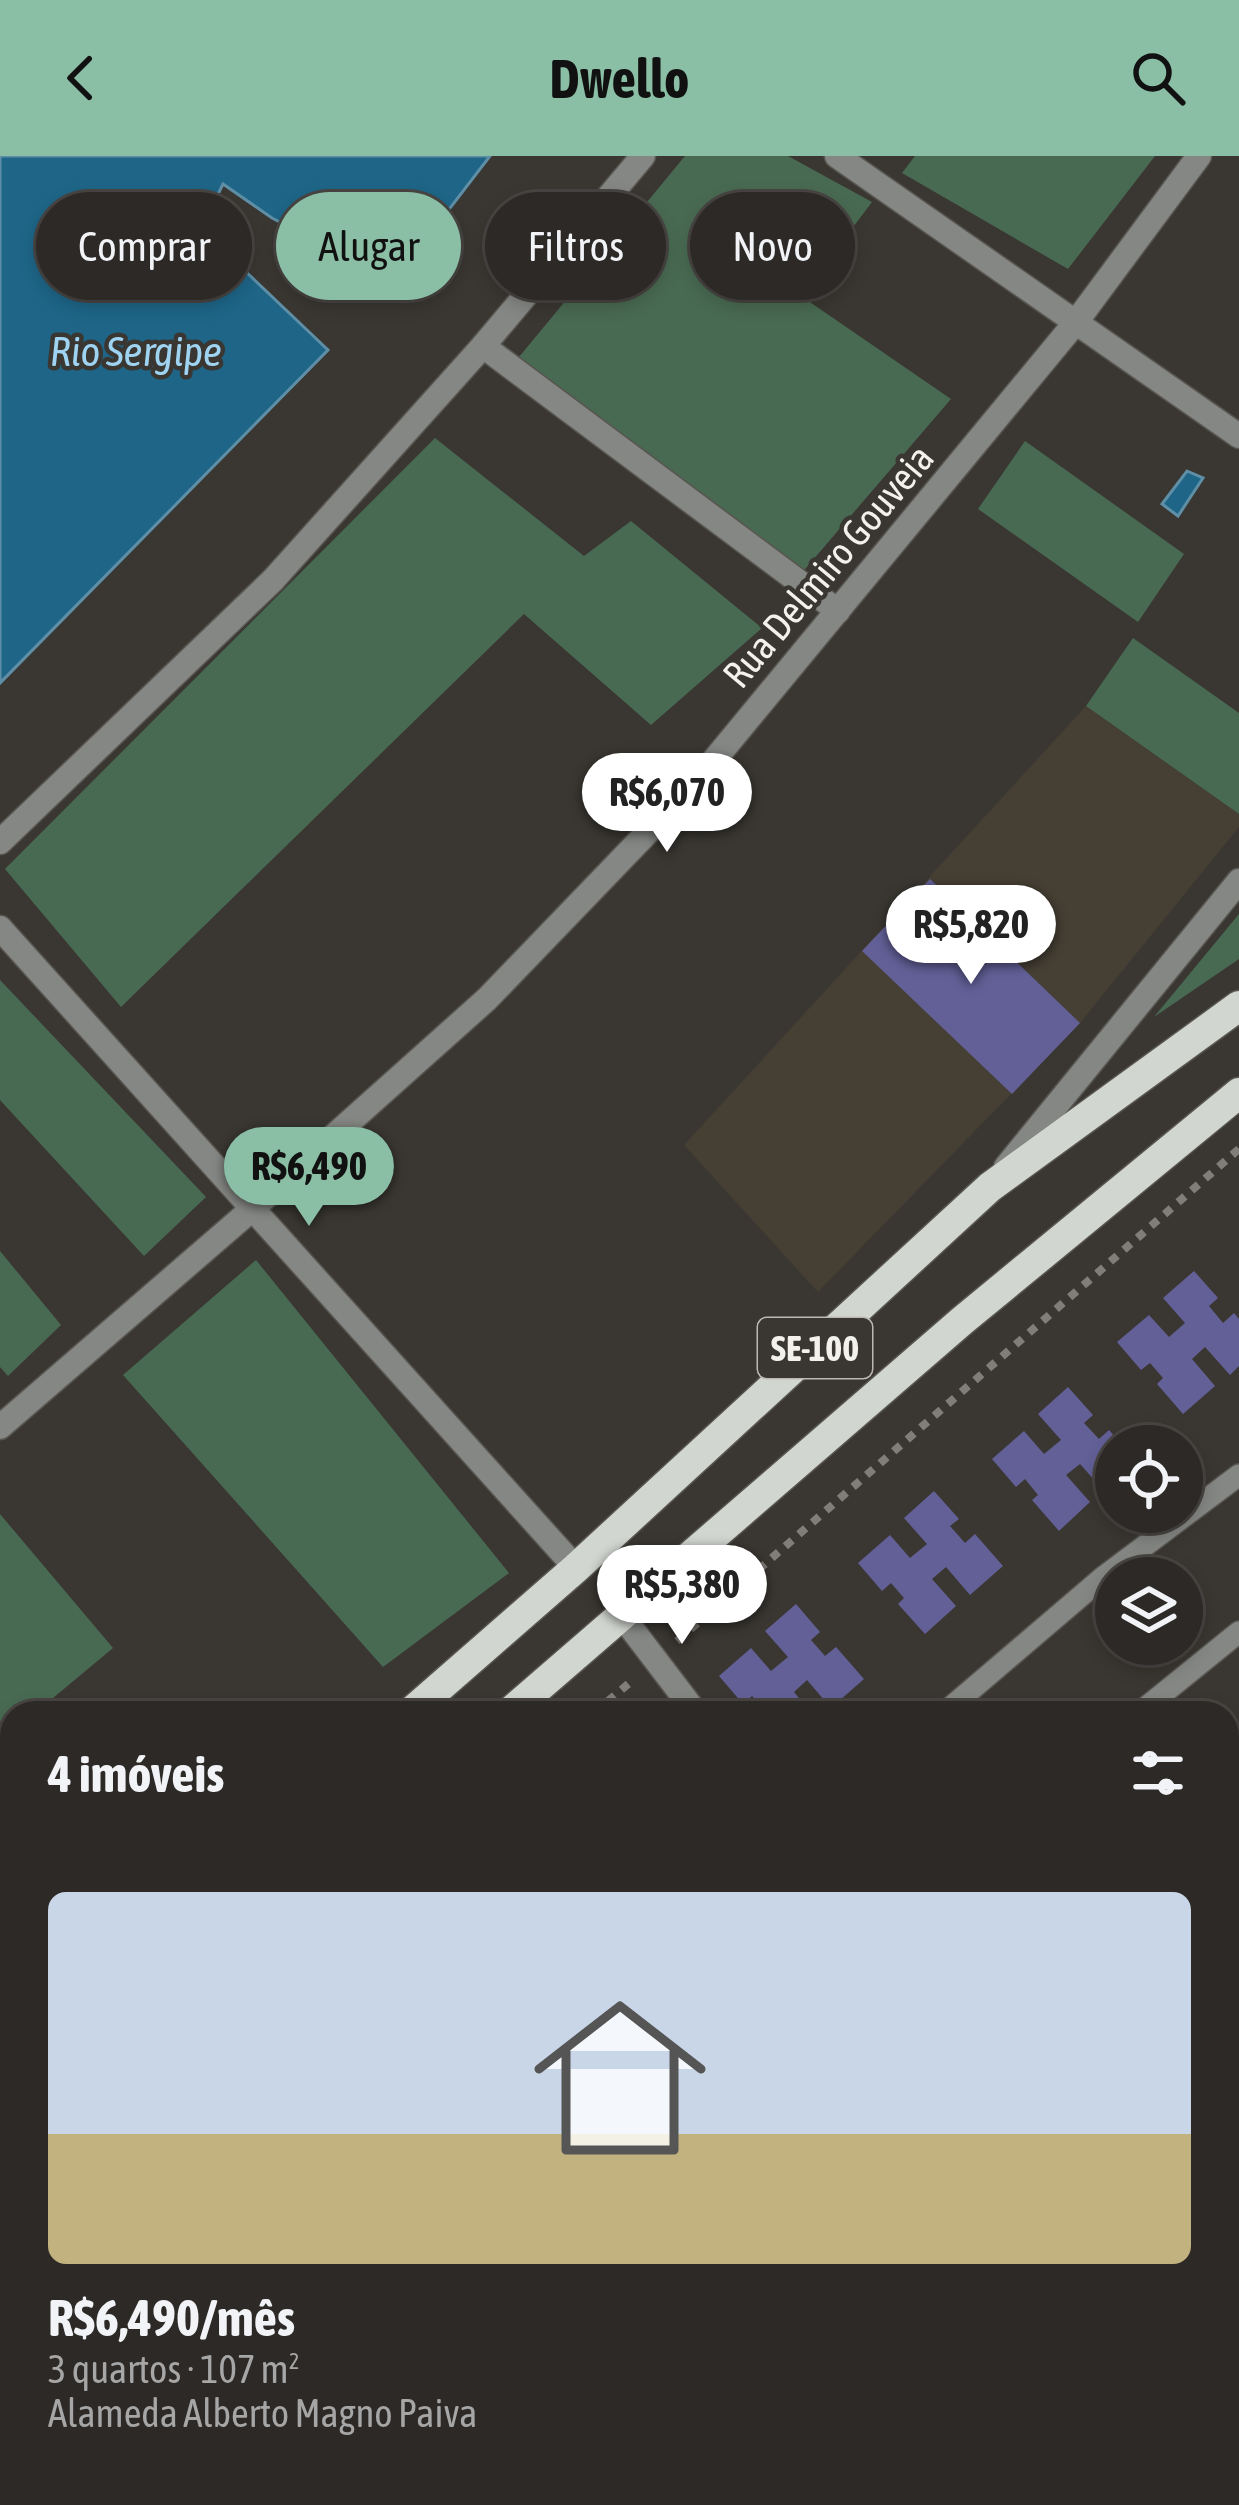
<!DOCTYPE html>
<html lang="pt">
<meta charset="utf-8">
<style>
body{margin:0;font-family:"Asap Condensed",sans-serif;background:#34312e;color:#f1f3f6;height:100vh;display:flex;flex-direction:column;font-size:45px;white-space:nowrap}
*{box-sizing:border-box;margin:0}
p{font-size:39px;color:#a6a6a7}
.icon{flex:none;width:66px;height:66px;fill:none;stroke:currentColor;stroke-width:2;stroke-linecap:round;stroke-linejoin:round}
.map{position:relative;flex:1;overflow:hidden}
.panel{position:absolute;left:0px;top:1545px;width:1239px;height:804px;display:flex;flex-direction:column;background:#2c2926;border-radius:36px 36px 0 0;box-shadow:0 6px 18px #0003,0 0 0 3px #484543}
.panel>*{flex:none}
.top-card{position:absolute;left:36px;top:36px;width:1167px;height:108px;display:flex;gap:24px}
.tools{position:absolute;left:1095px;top:1269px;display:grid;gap:24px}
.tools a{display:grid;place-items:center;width:108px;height:108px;border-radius:50%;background:#2c2926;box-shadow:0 6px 18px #0003,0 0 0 3px #484543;font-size:60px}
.price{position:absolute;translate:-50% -102px;padding:0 27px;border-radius:42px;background:#fff;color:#222;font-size:39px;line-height:78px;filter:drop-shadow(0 3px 6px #0008)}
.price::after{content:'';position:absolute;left:50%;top:72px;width:36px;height:27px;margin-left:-18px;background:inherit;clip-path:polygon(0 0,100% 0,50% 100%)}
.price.active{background:#8abfa5;color:#111}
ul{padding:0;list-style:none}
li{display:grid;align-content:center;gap:24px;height:636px;padding:0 48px}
li span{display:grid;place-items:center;height:372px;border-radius:18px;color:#555}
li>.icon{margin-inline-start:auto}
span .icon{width:216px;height:216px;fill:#fffc;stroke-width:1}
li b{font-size:51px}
h2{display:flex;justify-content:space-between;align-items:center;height:144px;padding:0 48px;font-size:51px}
.chip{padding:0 42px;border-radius:54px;background:#2c2926;box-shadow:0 6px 18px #0003,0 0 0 3px #484543;font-size:42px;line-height:108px}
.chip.active{background:#8abfa5;color:#111}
header{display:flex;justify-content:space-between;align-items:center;height:156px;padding:0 48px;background:#8abfa5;color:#111;font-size:54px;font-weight:700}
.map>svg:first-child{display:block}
.built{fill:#453f34}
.green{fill:#496a52}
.water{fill:#1e6587;stroke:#5e8fa6;stroke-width:3}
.building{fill:#636098}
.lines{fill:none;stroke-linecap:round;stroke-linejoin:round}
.service-casing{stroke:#585550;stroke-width:24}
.minor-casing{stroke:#585550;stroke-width:27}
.tertiary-casing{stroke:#585550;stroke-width:27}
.primary-casing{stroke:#585550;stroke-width:33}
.path{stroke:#817e7a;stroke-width:8;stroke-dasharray:9 9;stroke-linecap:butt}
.service{stroke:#858784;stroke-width:21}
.minor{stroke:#858784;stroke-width:24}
.tertiary{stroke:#858784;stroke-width:24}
.primary{stroke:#d2d6d0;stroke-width:30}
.labels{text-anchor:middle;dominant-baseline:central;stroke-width:9;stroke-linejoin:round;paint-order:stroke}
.shield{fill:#3a3732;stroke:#bcb9b5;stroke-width:3}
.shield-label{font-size:36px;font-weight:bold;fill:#f3f1ed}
.street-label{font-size:39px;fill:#f3f1ed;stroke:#3a3732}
.water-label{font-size:42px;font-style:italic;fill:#9ed4f2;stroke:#3a3732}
</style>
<header><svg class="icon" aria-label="back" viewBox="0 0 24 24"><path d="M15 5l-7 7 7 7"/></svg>Dwello<svg class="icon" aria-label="search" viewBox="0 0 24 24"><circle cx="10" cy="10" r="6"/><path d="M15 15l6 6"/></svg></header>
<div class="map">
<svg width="1239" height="2349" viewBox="0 0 1239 2349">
<rect width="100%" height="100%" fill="#3a3732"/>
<g class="built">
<path d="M1086 550 1239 658V671L1080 867 818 1136 684 989Z"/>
<path d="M0 1604 12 1617V1843L0 1853Z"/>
</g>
<g class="green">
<path d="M685 0H788L872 46 801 140 951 243 800 419 519 201Z"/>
<path d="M915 0H1155L1068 113 902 17Z"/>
<path d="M435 282 584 400 631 365 762 472 651 569 524 458 121 851 5 713Z"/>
<path d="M1025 285 1184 398 1138 466 978 353Z"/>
<path d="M1133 482 1239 557V658L1086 550Z"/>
<path d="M1239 758V803L1154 861Z"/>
<path d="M0 824 206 1041 144 1100 0 944Z"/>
<path d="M0 1095 61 1169 8 1220 0 1211Z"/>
<path d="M256 1104 509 1417 383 1511 123 1219Z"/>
<path d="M0 1358 113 1492 35 1557H12V1576L0 1586Z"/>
</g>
<g class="water">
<path d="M0 0H490L394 125 272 62 223 28 201 73 328 194 0 527Z"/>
<path d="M1187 315 1203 322 1178 360 1162 348Z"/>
</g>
<g class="building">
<path d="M930 723 1080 867 1012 938 862 795Z"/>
<path d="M1194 1115 1218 1142 1209 1150 1223 1167 1234 1157 1239 1163V1210L1230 1219 1205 1191 1192 1203 1215 1230 1183 1258 1157 1228 1163 1222 1150 1207 1141 1214 1117 1186 1149 1159 1169 1181 1185 1167 1163 1142Z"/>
<path d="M1068 1231 1093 1259 1084 1267 1099 1283 1109 1274 1123 1290H1116V1325L1104 1335 1080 1308 1066 1319 1090 1346 1059 1375 1032 1344 1038 1339 1025 1323 1016 1331 992 1303 1024 1275 1044 1298 1061 1284 1038 1258Z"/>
<path d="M934 1335 959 1363 950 1370 965 1387 975 1378 1003 1410 970 1439 946 1411 932 1423 956 1450 925 1478 898 1448 904 1442 891 1427 882 1435 858 1407 890 1379 910 1402 927 1388 904 1362Z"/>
<path d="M796 1448 820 1476 811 1484 825 1500 836 1491 864 1523 831 1552 807 1524 794 1536 811 1557H767L752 1540 743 1548 719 1520 751 1492 771 1515 788 1501 765 1475Z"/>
<path d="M1227 1661 1239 1675V1681L1227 1691Z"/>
<path d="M12 2107V2133L0 2120Z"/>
<path d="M4 2166 12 2175V2279L0 2265V2170Z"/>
<path d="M350 2337H398L406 2346 337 2349Z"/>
</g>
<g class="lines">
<g class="service-casing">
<g id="service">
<path d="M944 1557 1102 1422 1239 1319"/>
<path d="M1139 1557 1239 1476"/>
<path d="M18 2349 33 2337"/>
<path d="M220 2349 230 2337"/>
</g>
</g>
<g class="minor-casing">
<g id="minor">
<path d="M837 0 1239 280"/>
<path d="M483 190 838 455"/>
<path d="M0 686 273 424 483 190 643 0"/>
<path d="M0 772 576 1412"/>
<path d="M0 1271 251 1054 487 843 696 626 1076 166 1199 0"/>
<path d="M622 1460 696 1557"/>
<path d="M1227 1934 1239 1924"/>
<path d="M1227 2171 1239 2185"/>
<path d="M751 2349 765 2337"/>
</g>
</g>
<g class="tertiary-casing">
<g id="tertiary">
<path d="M1006 1011 1239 725"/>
<path d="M1227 1837 1239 1827"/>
<path d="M640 2349 653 2337"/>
</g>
</g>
<g class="primary-casing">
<g id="primary">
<path d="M410 1557 576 1412 990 1031 1239 850"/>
<path d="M509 1557 963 1164 1239 937"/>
<path d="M0 1914 12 1904"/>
<path d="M0 1939 12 1955"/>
<path d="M0 2004 12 1994"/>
</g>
</g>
<g class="path">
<path d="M677 1485 1239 993"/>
<path d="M594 1557 634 1523"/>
<path d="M1227 1789 1239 1780"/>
<path d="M0 2072 12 2061"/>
<path d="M580 2349 594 2337"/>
</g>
<use href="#service" class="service"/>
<use href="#minor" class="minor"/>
<use href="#tertiary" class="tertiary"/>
<use href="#primary" class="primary"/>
</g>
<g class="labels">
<rect class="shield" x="758" y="1162" width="114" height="60" rx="9"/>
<g class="shield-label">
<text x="815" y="1192">SE-100</text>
</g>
<g class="street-label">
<text transform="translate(828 410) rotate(-50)">Rua Delmiro Gouveia</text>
</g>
<g class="water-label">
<text x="136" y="195">Rio Sergipe</text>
</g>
</g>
</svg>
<div class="tools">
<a><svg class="icon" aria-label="locate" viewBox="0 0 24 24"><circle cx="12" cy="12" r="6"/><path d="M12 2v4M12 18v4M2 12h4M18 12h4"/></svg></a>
<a><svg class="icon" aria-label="layers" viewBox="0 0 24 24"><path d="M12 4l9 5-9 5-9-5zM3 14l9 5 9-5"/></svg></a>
</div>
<b class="price" style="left:667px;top:699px">R$6,070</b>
<b class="price" style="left:971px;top:831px">R$5,820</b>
<b class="price active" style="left:309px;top:1073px">R$6,490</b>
<b class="price" style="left:682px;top:1491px">R$5,380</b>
<div class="top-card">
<a class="chip">Comprar</a>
<a class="chip active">Alugar</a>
<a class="chip">Filtros</a>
<a class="chip">Novo</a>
</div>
<section class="panel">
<h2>4 imóveis<svg class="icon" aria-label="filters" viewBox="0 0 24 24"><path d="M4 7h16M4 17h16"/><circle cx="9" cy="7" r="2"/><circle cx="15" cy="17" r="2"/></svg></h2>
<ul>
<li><span style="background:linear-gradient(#c9d6e8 65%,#c2b280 0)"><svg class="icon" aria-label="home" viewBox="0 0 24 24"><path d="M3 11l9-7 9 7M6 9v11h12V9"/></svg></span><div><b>R$6,490/mês</b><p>3 quartos · 107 m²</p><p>Alameda Alberto Magno Paiva</p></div></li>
</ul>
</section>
</div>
